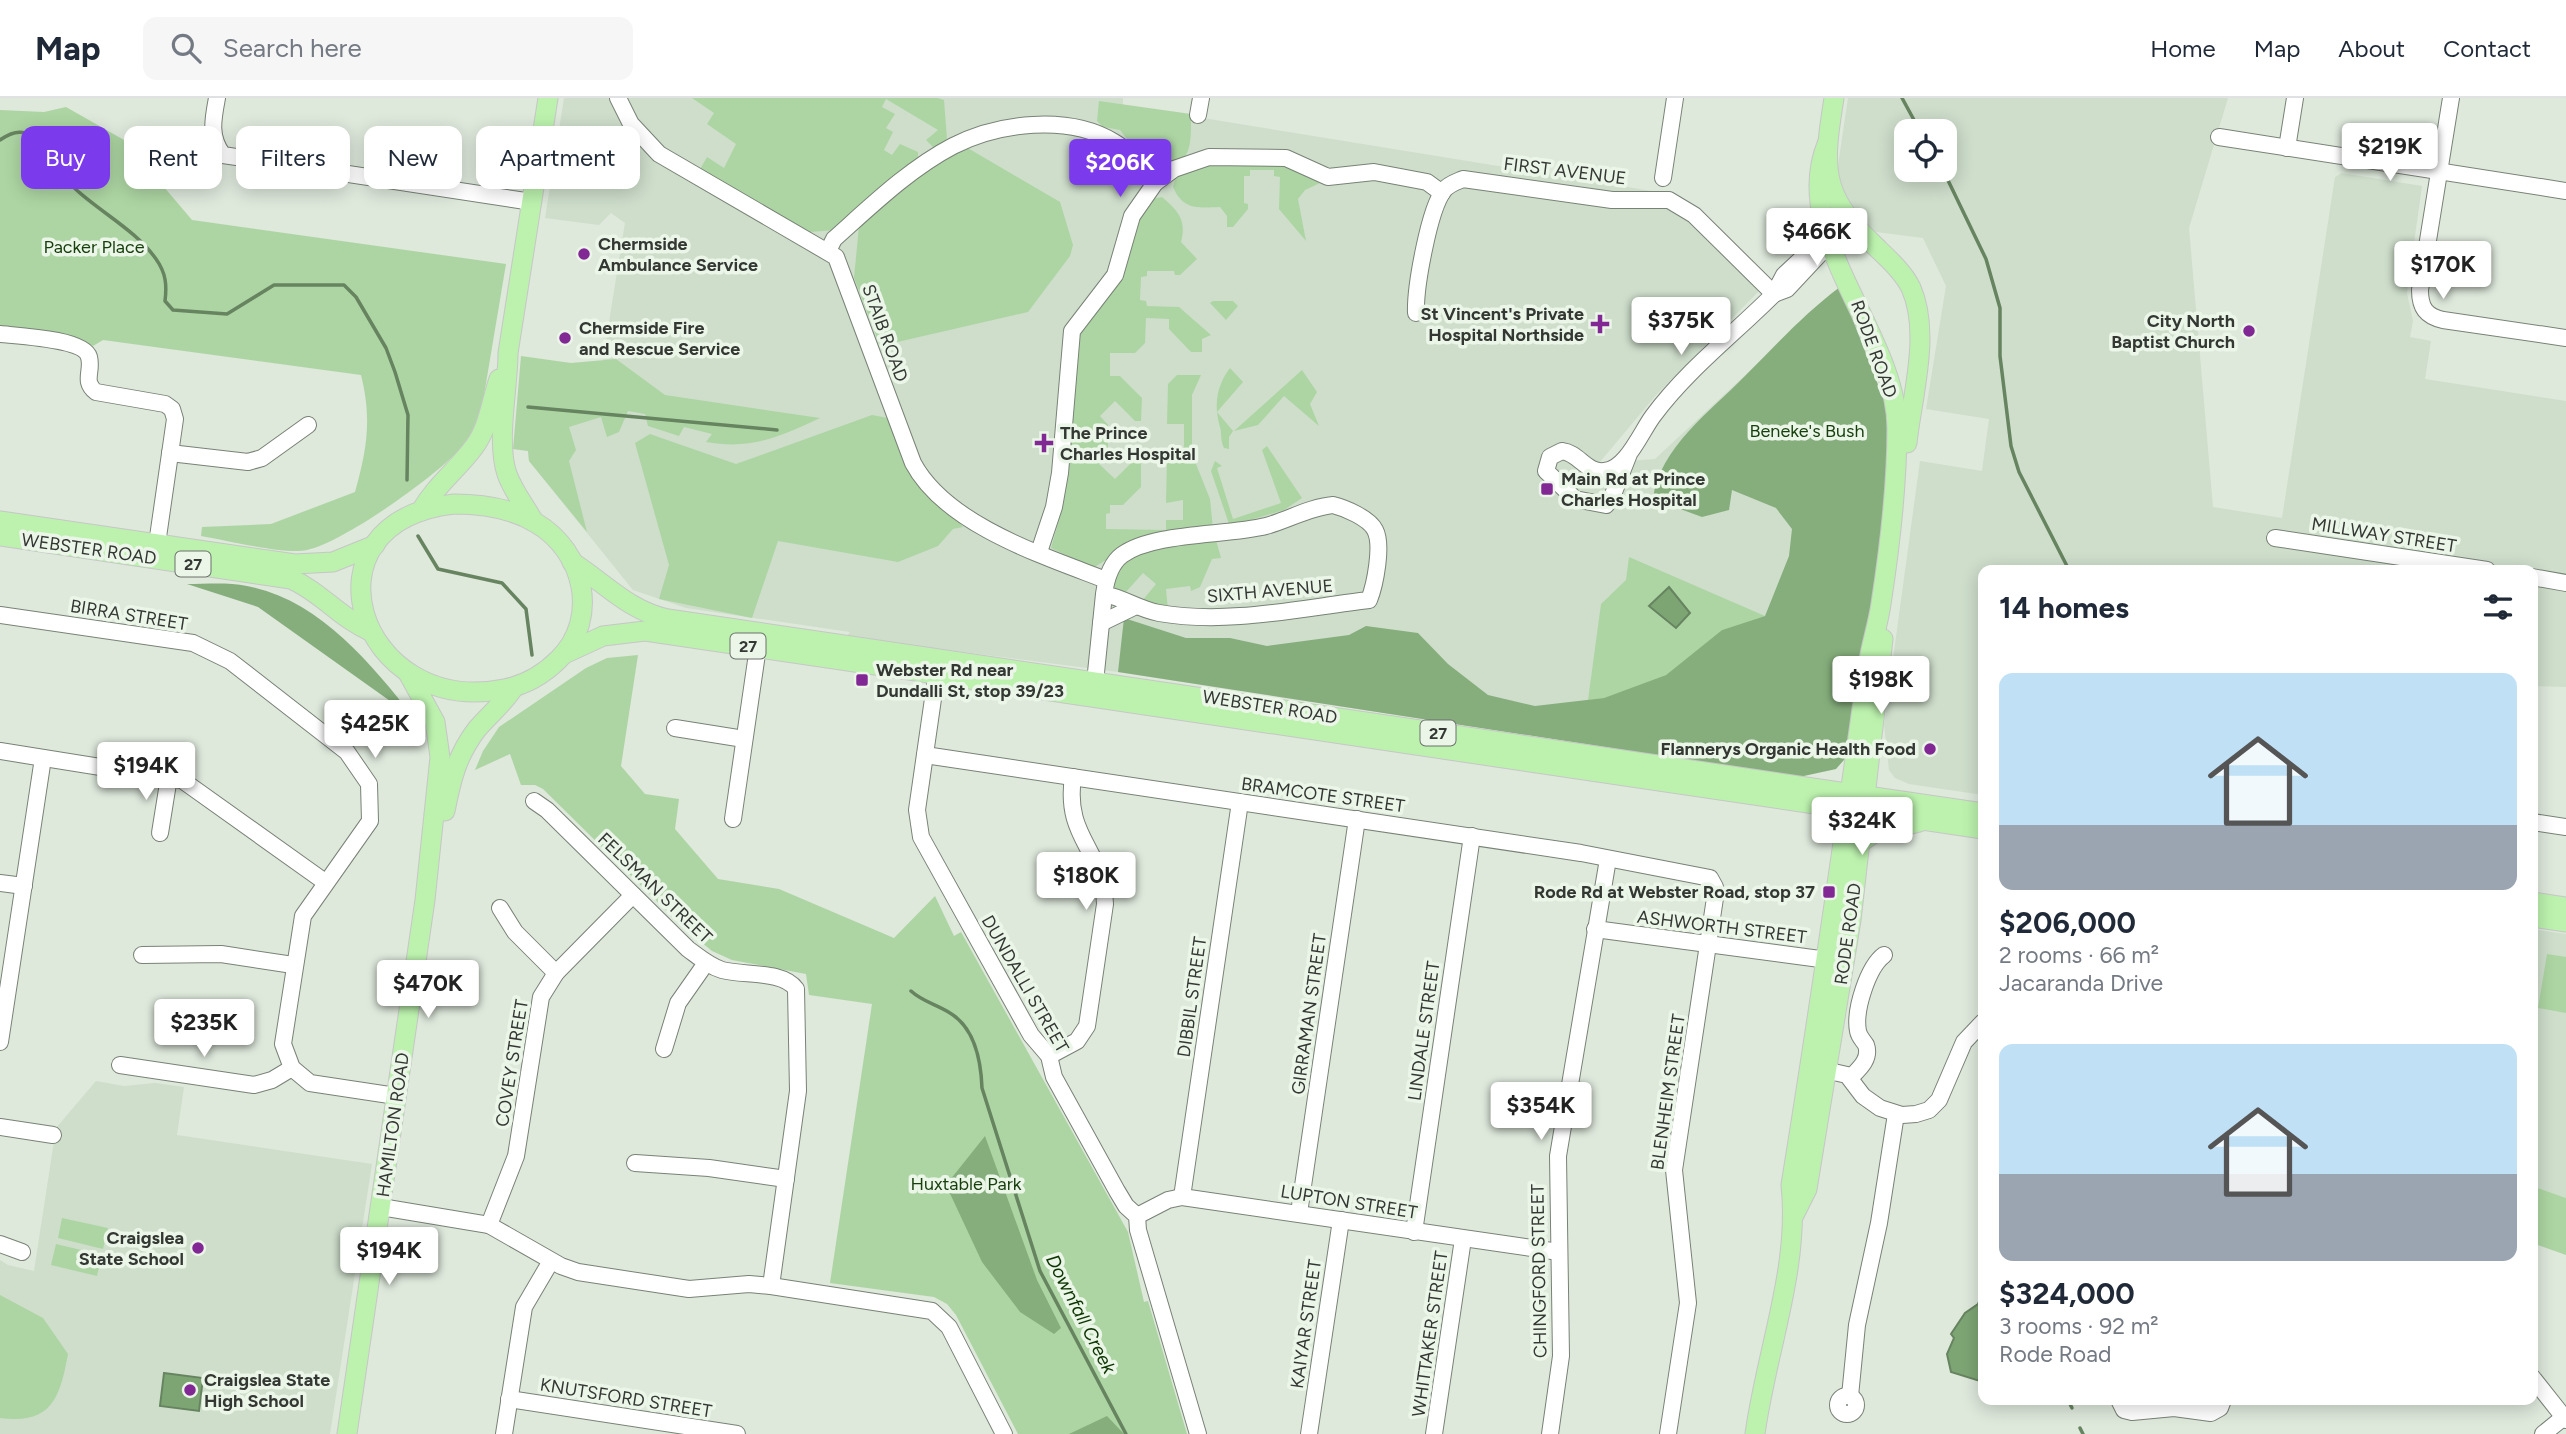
<!DOCTYPE html>
<meta charset="utf-8">
<style>
body{margin:0;font-family:Figtree,sans-serif;background:#f6f6f7;color:#1f2937;height:100vh;display:flex;flex-direction:column;font-size:26px;white-space:nowrap}
*{box-sizing:border-box;margin:0}
p{font-size:23px;color:#747a83}
.icon{flex:none;width:38px;height:38px;fill:none;stroke:currentColor;stroke-width:2;stroke-linecap:round;stroke-linejoin:round}
.map{position:relative;flex:1;overflow:hidden}
.panel{position:absolute;left:1978px;top:467px;width:560px;height:840px;display:flex;flex-direction:column;background:#fff;border-radius:14px;box-shadow:0 4px 18px #0003}
.panel>*{flex:none}
.top-card{position:absolute;left:21px;top:28px;width:665px;height:63px;display:flex;gap:14px}
.buttons{position:absolute;left:1894px;top:21px;display:grid;gap:14px}
.buttons a{display:grid;place-items:center;width:63px;height:63px;border-radius:14px;background:#fff;box-shadow:0 4px 18px #0003;font-size:35px}
.price{position:absolute;translate:-50% -60px;padding:0 16px;border-radius:7px;background:#fff;color:#222;font-size:23px;line-height:46px;filter:drop-shadow(0 2px 4px #0008)}
.price::after{content:'';position:absolute;left:50%;top:42px;width:21px;height:16px;margin-left:-10px;background:inherit;clip-path:polygon(0 0,100% 0,50% 100%)}
.price.current{background:#7c3aed;color:#fff}
ul{padding:0;list-style:none}
li{display:grid;align-content:center;gap:14px;height:371px;padding:0 21px}
li span{display:grid;place-items:center;height:217px;border-radius:14px;color:#555}
li>.icon{margin-inline-start:auto}
span .icon{width:126px;height:126px;fill:#fffc;stroke-width:1}
li b{font-size:30px}
h2{display:flex;justify-content:space-between;align-items:center;height:84px;padding:0 21px;font-size:30px}
.pill{padding:0 24px;border-radius:14px;background:#fff;box-shadow:0 4px 18px #0003;font-size:24px;line-height:63px}
.pill.current{background:#7c3aed;color:#fff}
header{display:flex;align-items:center;gap:42px;box-sizing:border-box;height:98px;padding:0 35px;background:#fff;border-bottom:2px solid #e0e1e3}
header strong{font-size:33px}
nav{display:flex;gap:38px;margin-inline-start:auto;font-size:24px}
.search{width:490px;height:63px;background:#f6f6f7;display:flex;align-items:center;gap:18px;box-sizing:border-box;padding:0 24px;border-radius:14px;color:#747a83;font-size:26px}
.map>svg:first-child{display:block}
.built{fill:#cedecb;fill-rule:evenodd}
.green{fill:#add5a3}
.forest{fill:#86ae7c}
.water{fill:#7da574;stroke:#678460;stroke-width:2}
.lines{fill:none;stroke-linecap:round;stroke-linejoin:round}
.stream{stroke:#678460;stroke-width:3.5}
.minor-casing{stroke:#788276;stroke-width:18}
.major-casing{stroke:#c6c7c6;stroke-width:21}
.minor{stroke:#fff;stroke-width:16}
.major{stroke:#bcf2ae;stroke-width:19}
.poi-dot{fill:#812895;stroke:#ebf6e9;stroke-width:2.5}
.labels{text-anchor:middle;dominant-baseline:central;stroke-width:7;stroke-linejoin:round;paint-order:stroke}
.shield{fill:#ebf6e9;stroke:#6b716a;stroke-width:2}
.shield-label{font-size:16px;font-weight:bold;fill:#343833}
.street-label{font-size:18px;fill:#343833;stroke:#ebf6e9}
.poi-label{font-size:18px;font-weight:bold;fill:#343833;stroke:#ebf6e9;text-anchor:start}
.park-label{font-size:18px;fill:#173f0c;stroke:#ebf6e9}
.water-label{font-size:19px;font-style:italic;fill:#0d3602;stroke:#ebf6e9}
</style>
<header>
<strong>Map</strong>
<div class="search"><svg class="icon" aria-label="search" viewBox="0 0 24 24"><circle cx="10" cy="10" r="6"/><path d="M15 15l6 6"/></svg>Search here</div>
<nav><a>Home</a><a>Map</a><a>About</a><a>Contact</a></nav>
</header>
<div class="map">
<svg width="2566" height="1336" viewBox="0 0 2566 1336">
<rect width="100%" height="100%" fill="#dee8db"/>
<g class="built">
<path d="M564 0H1123V7L1670 96 1768 184 1657 296 1599 365 1655 361 1840 189 1866 253 1836 671 1799 679 1118 574 854 540 847 538 850 534 686 510 633 492 529 363 528 353 514 351 522 276 599 286 625 125 611 115 599 127 545 120Z"/>
<path d="M1848 0H2228L2189 130 2213 409 2282 420 2335 79 2342 75 2422 88 2407 195 2413 223 2410 239 2431 243 2425 281 2566 303V589L2532 588V472H1983V697L1909 686 1895 680 1889 672 1884 627 1920 363 1982 373 1989 321 1926 311 1946 188 1923 140 1876 134 1852 113 1837 74ZM1906 33H1944V72H1906Z"/>
<path d="M2532 831 2566 836V1100L2532 1088Z"/>
<path d="M96 983 124 988 155 985 184 989 177 1037 372 1066 330 1336H0V1162L8 1167 34 1173 56 1030Z"/>
</g>
<g class="green">
<path d="M692 0H938L944 2 947 41 942 49H933L926 42 938 32 886 1 882 9 895 16 886 30 893 34 884 52 892 57 900 46 918 54V62L836 132 810 134 699 73 707 59 724 70 736 46 707 26 714 15Z"/>
<path d="M1099 3 1191 16C1191 49 1193 70 1151 71L1120 32 1103 29 1097 23Z"/>
<path d="M66 9 124 42 192 122 506 166 482 309C477 323 472 336 463 348 438 377 344 444 307 452 284 457 226 442 201 438L202 429 271 426 355 394C367 351 372 321 361 277L103 242 93 248 80 241 0 229V12L44 14Z"/>
<path d="M966 49 1060 104 1073 147 1070 158 1028 214 880 248 854 180 859 128 938 64Z"/>
<path d="M1214 63 1286 65 1322 84 1305 92 1298 101 1306 143 1279 111 1280 79 1274 78V72H1250V78H1244V105L1248 106V111L1233 129H1227V118L1220 109C1197 110 1183 112 1173 89L1176 78Z"/>
<path d="M1162 99C1178 113 1187 122 1181 144L1197 161 1180 177H1175L1174 173H1147V178L1141 179 1140 202 1146 203 1147 208 1179 209 1211 237 1202 241V254H1191L1169 231V221L1146 220 1145 245 1135 255H1110V278H1120L1142 300 1141 323H1135L1115 303 1100 318 1108 327V357L1099 366 1115 381 1135 361H1141V389L1123 407H1110V415L1106 416V431L1166 432V422H1183V402L1166 405 1167 359H1184V326H1167L1168 286 1177 277H1201L1192 297V356L1210 401 1213 431 1117 455 1093 470 1051 450 1063 408 1080 237 1125 169 1133 131 1151 101Z"/>
<path d="M1213 203H1233L1238 208 1226 222 1210 205Z"/>
<path d="M521 258 571 265 616 261 665 297 820 320C779 339 752 352 706 344L712 336 684 329 679 338 648 328 645 316 628 313 619 334 607 339 601 319 569 329 576 352 569 363 587 434 529 363 528 353 513 351Z"/>
<path d="M1230 270 1243 284 1217 314 1233 333 1229 339V351L1224 350C1220 342 1222 336 1220 329 1214 307 1216 289 1230 270Z"/>
<path d="M1302 272 1317 294 1310 306 1319 328 1284 298 1258 327 1234 333Z"/>
<path d="M872 317 888 320 917 377 963 429 953 431 938 448 898 464 778 443 752 520 659 501 669 467 635 345 650 336 736 366Z"/>
<path d="M1267 348 1302 400 1284 412 1234 427 1229 426 1211 373 1215 363 1222 368 1217 370 1233 421 1281 405 1262 352Z"/>
<path d="M1216 442 1221 460 1212 461 1200 489 1191 493 1190 488 1166 491 1168 512 1142 503 1156 486 1143 475 1125 495H1118L1112 486C1115 480 1118 471 1123 466 1141 447 1191 444 1216 442Z"/>
<path d="M1629 459 1765 518 1722 532 1666 577 1605 600 1588 602 1601 506 1626 482Z"/>
<path d="M638 557 621 668 645 696 679 701 675 731 718 781 779 791 894 840 935 798 954 838 961 834 1128 1134 1144 1204 1148 1203 1187 1336H1018L956 1217 947 1206 934 1199 830 1185 872 906 809 897 806 876 732 862 712 853 683 829 543 691 535 687H521L510 656 475 672 483 653 499 629 586 570 607 560Z"/>
<path d="M2547 856 2566 859V915L2538 910Z"/>
<path d="M2532 1088 2566 1100V1157L2532 1145Z"/>
<path d="M62 1120 108 1130 103 1151 58 1140Z"/>
<path d="M56 1146 102 1157 97 1178 51 1167Z"/>
<path d="M0 1197 43 1220 68 1256C60 1299 52 1327 0 1320Z"/>
</g>
<g class="forest">
<path d="M1840 189 1889 315 1891 396 1851 654 1836 671 1799 679 1118 574 1124 520 1186 540H1230L1267 548 1349 537 1366 528 1418 535 1448 566 1488 597 1535 608 1604 600 1666 577 1722 532 1765 518 1789 458 1792 431 1776 410 1732 392 1729 412 1702 419 1653 401C1659 350 1711 313 1745 278 1776 247 1805 215 1840 189Z"/>
<path d="M187 486C206 486 228 484 247 488 318 501 371 565 414 620L258 509Z"/>
<path d="M985 1038 1037 1182 1061 1230 1054 1236 1020 1214 982 1164 946 1087Z"/>
<path d="M1107 1318 1124 1336H1069Z"/>
</g>
<g class="water">
<path d="M1669 489 1690 515 1676 530 1649 508Z"/>
<path d="M1983 1195V1284L1951 1274 1947 1256 1954 1240 1951 1236 1965 1215 1978 1206Z"/>
<path d="M164 1275 203 1280 199 1313 160 1308Z"/>
</g>
<g class="lines">
<g class="stream">
<path d="M1902 0 1920 33"/>
<path d="M0 42C7 37 16 32 25 35 43 41 50 63 60 75 88 109 132 127 156 161 166 175 167 187 165 203L173 212 227 216 274 187H344L356 199 386 250 395 274 408 317 407 382"/>
<path d="M1943 72 1986 161 2000 210V258L2011 348 2019 374 2069 472"/>
<path d="M528 309 777 332"/>
<path d="M418 438 438 471 502 485 526 511 532 557"/>
<path d="M911 893C923 904 936 906 950 915 975 930 981 963 982 990L1040 1173 1126 1336"/>
<path d="M2068 1302 2072 1310"/>
<path d="M2080 1330 2083 1336"/>
</g>
<g class="minor-casing">
<g id="minor">
<path d="M217 0C213 21 209 39 223 57L532 104"/>
<path d="M618 0 631 26 659 56 836 159 913 365C946 427 1044 458 1106 482"/>
<path d="M2451 0 2420 192C2420 210 2426 218 2443 222L2566 240"/>
<path d="M1198 17 1201 0"/>
<path d="M2219 39 2566 93"/>
<path d="M2287 50 2295 0"/>
<path d="M1663 80 1675 0"/>
<path d="M828 153 834 141C870 109 909 71 953 48 998 25 1068 16 1114 44 1131 54 1143 70 1155 85"/>
<path d="M1774 196 1787 191 1831 144"/>
<path d="M1416 215C1415 190 1429 111 1444 92 1449 86 1456 84 1463 81L1612 102H1669L1694 117 1774 196"/>
<path d="M0 236C18 238 84 241 89 259 93 274 82 283 96 294L165 306 172 311 175 321 157 446"/>
<path d="M170 355 248 364 262 360 308 327"/>
<path d="M1629 356 1612 399 1606 407 1575 401 1546 373 1550 359 1562 353C1579 355 1586 375 1604 373 1626 372 1641 334 1653 318 1687 272 1734 236 1774 196L1784 177 1828 136"/>
<path d="M2275 440 2487 472"/>
<path d="M1039 454 1054 409 1060 375 1072 233 1115 177 1132 118 1155 85 1174 71 1209 59 1286 60 1328 79 1374 74 1427 84 1442 95"/>
<path d="M2532 479 2566 485"/>
<path d="M0 517 193 545 230 563 347 654 369 686 370 723 303 818 283 946 292 970 310 985 396 998"/>
<path d="M1101 525 1134 509"/>
<path d="M938 566 917 712 921 739 1031 937 1049 958 1054 979 1117 1093 1126 1108 1137 1118 1138 1132 1198 1336"/>
<path d="M1094 594 1104 496C1106 482 1110 466 1122 457 1153 434 1226 438 1266 428 1288 422 1310 409 1333 407 1345 410 1369 420 1375 432 1383 447 1375 487 1369 502 1301 510 1227 527 1159 515 1138 511 1124 500 1104 496"/>
<path d="M675 630 744 641"/>
<path d="M0 653 182 682 325 784"/>
<path d="M925 657 1581 755 1710 780 1715 789V800L1674 1072 1688 1205 1668 1336"/>
<path d="M534 703 547 712 688 851C699 859 709 868 722 872 743 878 783 872 796 891L798 993 771 1188"/>
<path d="M733 721 758 549"/>
<path d="M2532 724 2566 729"/>
<path d="M160 735 169 679"/>
<path d="M0 785 24 788"/>
<path d="M500 810 515 834 556 875"/>
<path d="M1595 831 1835 863"/>
<path d="M142 857 221 856 293 867"/>
<path d="M0 944 43 660"/>
<path d="M664 951 678 905 706 865"/>
<path d="M1049 958 1077 943 1087 928 1105 806C1103 750 1064 740 1073 679"/>
<path d="M120 967 254 987 272 982 292 970"/>
<path d="M1816 970 1847 977 1863 998 1880 1010 1902 1017 1916 1016 1929 1012 1939 1002 1964 944 1983 924"/>
<path d="M1850 980C1859 971 1871 961 1866 947 1863 942 1859 939 1858 933 1854 912 1868 869 1884 857"/>
<path d="M0 1029 53 1037"/>
<path d="M635 1065 709 1070 786 1081"/>
<path d="M1182 1099 1240 704"/>
<path d="M381 1109 489 1127 561 1168 578 1174 689 1191 749 1186 771 1188 932 1213 949 1229 1004 1336"/>
<path d="M1299 1115 1357 721"/>
<path d="M1137 1118 1168 1102 1182 1099 1559 1154"/>
<path d="M489 1127 516 1058 541 899 556 875 633 797"/>
<path d="M1414 1134 1472 738"/>
<path d="M0 1146 22 1154"/>
<path d="M2532 1279 2566 1322"/>
<circle cx="1847" cy="1307" r="9"/>
<path d="M1850 1298 1857 1227 1879 1125 1896 1016"/>
<path d="M509 1301 737 1336"/>
<path d="M2119 1302 2124 1312 2132 1314 2174 1310 2211 1315 2220 1310 2223 1302"/>
<path d="M504 1336 524 1209 551 1163"/>
<path d="M1309 1336 1341 1122"/>
<path d="M1434 1336 1463 1141"/>
<path d="M1550 1336 1561 1258 1558 1058 1608 761"/>
<path d="M2543 1336 2564 1319"/>
</g>
</g>
<g class="major-casing">
<g id="major">
<path d="M1834 0C1823 69 1820 96 1873 146 1885 158 1903 173 1911 190 1931 235 1912 298 1907 345"/>
<path d="M454 406C483 406 511 410 536 425 584 453 600 520 559 561 544 576 526 587 504 591 358 620 295 424 454 406Z"/>
<path d="M421 413C435 388 457 372 474 349 489 329 491 304 499 281"/>
<path d="M0 423 295 466 333 464 375 447"/>
<path d="M534 424C525 408 513 393 507 376 496 344 508 291 508 255L548 0"/>
<path d="M0 438 291 481C321 494 340 520 370 533"/>
<path d="M572 464C605 485 629 513 668 521L1983 715"/>
<path d="M564 556 603 538 645 533 1983 731"/>
<path d="M445 713C451 682 457 657 477 631 490 616 503 606 514 589"/>
<path d="M1861 744 1874 735 1919 724"/>
<path d="M2532 804 2566 809"/>
<path d="M2532 819 2566 824"/>
<path d="M1794 1117 1807 1091 1851 822 1883 541"/>
<path d="M347 1336 425 802 440 659 435 624 408 575"/>
<path d="M1755 1336C1766 1254 1800 1170 1791 1087 1819 914 1844 741 1868 568 1871 547 1878 527 1881 506 1890 448 1897 389 1897 330 1897 236 1789 139 1827 46"/>
</g>
</g>
<use href="#minor" class="minor"/>
<use href="#major" class="major"/>
</g>
<g class="poi-dot">
<circle cx="584" cy="156" r="7"/>
<path d="M1596.5 215.5h7v7h7v7h-7v7h-7v-7h-7v-7h7z"/>
<circle cx="2249" cy="233" r="7"/>
<circle cx="565" cy="240" r="7"/>
<path d="M1040.5 334.5h7v7h7v7h-7v7h-7v-7h-7v-7h7z"/>
<rect x="1540" y="384" width="14" height="14" rx="3.5"/>
<rect x="855" y="575" width="14" height="14" rx="3.5"/>
<circle cx="1930" cy="651" r="7"/>
<rect x="1822" y="787" width="14" height="14" rx="3.5"/>
<circle cx="198" cy="1150" r="7"/>
<circle cx="190" cy="1292" r="7"/>
</g>
<g class="labels">
<g class="shield">
<rect x="175.5" y="453.5" width="35" height="25" rx="5"/>
<rect x="730.5" y="535.5" width="35" height="25" rx="5"/>
<rect x="1420.5" y="622.5" width="35" height="25" rx="5"/>
</g>
<g class="shield-label">
<text x="193" y="466">27</text>
<text x="748" y="548">27</text>
<text x="1438" y="635">27</text>
</g>
<g class="street-label">
<text transform="translate(1565 73) rotate(7)">FIRST AVENUE</text>
<text transform="translate(885 235) rotate(70)">STAIB ROAD</text>
<text transform="translate(1874 251) rotate(70)">RODE ROAD</text>
<text transform="translate(2384 437) rotate(9)">MILLWAY STREET</text>
<text transform="translate(89 451) rotate(8)">WEBSTER ROAD</text>
<text transform="translate(1270 493) rotate(-5)">SIXTH AVENUE</text>
<text transform="translate(129 517) rotate(9)">BIRRA STREET</text>
<text transform="translate(1270 609) rotate(9)">WEBSTER ROAD</text>
<text transform="translate(1323 697) rotate(8)">BRAMCOTE STREET</text>
<text transform="translate(655 790) rotate(44)">FELSMAN STREET</text>
<text transform="translate(1722 829) rotate(7)">ASHWORTH STREET</text>
<text transform="translate(1848 836) rotate(-82)">RODE ROAD</text>
<text transform="translate(1025 886) rotate(60)">DUNDALLI STREET</text>
<text transform="translate(1192 899) rotate(-82)">DIBBIL STREET</text>
<text transform="translate(1309 916) rotate(-82)">GIRRAMAN STREET</text>
<text transform="translate(1424 933) rotate(-82)">LINDALE STREET</text>
<text transform="translate(512 965) rotate(-81)">COVEY STREET</text>
<text transform="translate(1668 994) rotate(-82)">BLENHEIM STREET</text>
<text transform="translate(393 1027) rotate(-82)">HAMILTON ROAD</text>
<text transform="translate(1349 1104) rotate(9)">LUPTON STREET</text>
<text transform="translate(1539 1173) rotate(-91)">CHINGFORD STREET</text>
<text transform="translate(1306 1226) rotate(-82)">KAIYAR STREET</text>
<text transform="translate(1430 1236) rotate(-82)">WHITTAKER STREET</text>
<text transform="translate(626 1300) rotate(9)">KNUTSFORD STREET</text>
</g>
<g class="poi-label">
<text x="598" y="146">Chermside<tspan x="598" dy="21">Ambulance Service</tspan></text>
<text x="1584" y="216" text-anchor="end">St Vincent's Private<tspan x="1584" dy="21">Hospital Northside</tspan></text>
<text x="2235" y="223" text-anchor="end">City North<tspan x="2235" dy="21">Baptist Church</tspan></text>
<text x="579" y="230">Chermside Fire<tspan x="579" dy="21">and Rescue Service</tspan></text>
<text x="1060" y="335">The Prince<tspan x="1060" dy="21">Charles Hospital</tspan></text>
<text x="1561" y="381">Main Rd at Prince<tspan x="1561" dy="21">Charles Hospital</tspan></text>
<text x="876" y="572">Webster Rd near<tspan x="876" dy="21">Dundalli St, stop 39/23</tspan></text>
<text x="1916" y="651" text-anchor="end">Flannerys Organic Health Food</text>
<text x="1815" y="794" text-anchor="end">Rode Rd at Webster Road, stop 37</text>
<text x="184" y="1140" text-anchor="end">Craigslea<tspan x="184" dy="21">State School</tspan></text>
<text x="204" y="1282">Craigslea State<tspan x="204" dy="21">High School</tspan></text>
</g>
<g class="park-label">
<text x="94" y="149">Packer Place</text>
<text x="1807" y="333">Beneke's Bush</text>
<text x="966" y="1086">Huxtable Park</text>
</g>
<g class="water-label">
<text transform="translate(1081 1216) rotate(63)">Downfall Creek</text>
</g>
</g>
</svg>
<div class="buttons">
<a><svg class="icon" aria-label="locate" viewBox="0 0 24 24"><circle cx="12" cy="12" r="6"/><path d="M12 2v4M12 18v4M2 12h4M18 12h4"/></svg></a>
</div>
<b class="price" style="left:2390px;top:85px">$219K</b>
<b class="price current" style="left:1120px;top:101px">$206K</b>
<b class="price" style="left:1817px;top:170px">$466K</b>
<b class="price" style="left:2443px;top:203px">$170K</b>
<b class="price" style="left:1681px;top:259px">$375K</b>
<b class="price" style="left:1881px;top:618px">$198K</b>
<b class="price" style="left:375px;top:662px">$425K</b>
<b class="price" style="left:146px;top:704px">$194K</b>
<b class="price" style="left:1862px;top:759px">$324K</b>
<b class="price" style="left:1086px;top:814px">$180K</b>
<b class="price" style="left:428px;top:922px">$470K</b>
<b class="price" style="left:204px;top:961px">$235K</b>
<b class="price" style="left:1541px;top:1044px">$354K</b>
<b class="price" style="left:389px;top:1189px">$194K</b>
<div class="top-card">
<a class="pill current">Buy</a>
<a class="pill">Rent</a>
<a class="pill">Filters</a>
<a class="pill">New</a>
<a class="pill">Apartment</a>
</div>
<section class="panel">
<h2>14 homes<svg class="icon" aria-label="filters" viewBox="0 0 24 24"><path d="M4 7h16M4 17h16"/><circle cx="9" cy="7" r="2"/><circle cx="15" cy="17" r="2"/></svg></h2>
<ul>
<li><span style="background:linear-gradient(#bfe0f5 70%,#9aa5b1 0)"><svg class="icon" aria-label="home" viewBox="0 0 24 24"><path d="M3 11l9-7 9 7M6 9v11h12V9"/></svg></span><div><b>$206,000</b><p>2 rooms · 66 m²</p><p>Jacaranda Drive</p></div></li>
<li><span style="background:linear-gradient(#bfe0f5 60%,#9aa5b1 0)"><svg class="icon" aria-label="home" viewBox="0 0 24 24"><path d="M3 11l9-7 9 7M6 9v11h12V9"/></svg></span><div><b>$324,000</b><p>3 rooms · 92 m²</p><p>Rode Road</p></div></li>
</ul>
</section>
</div>
